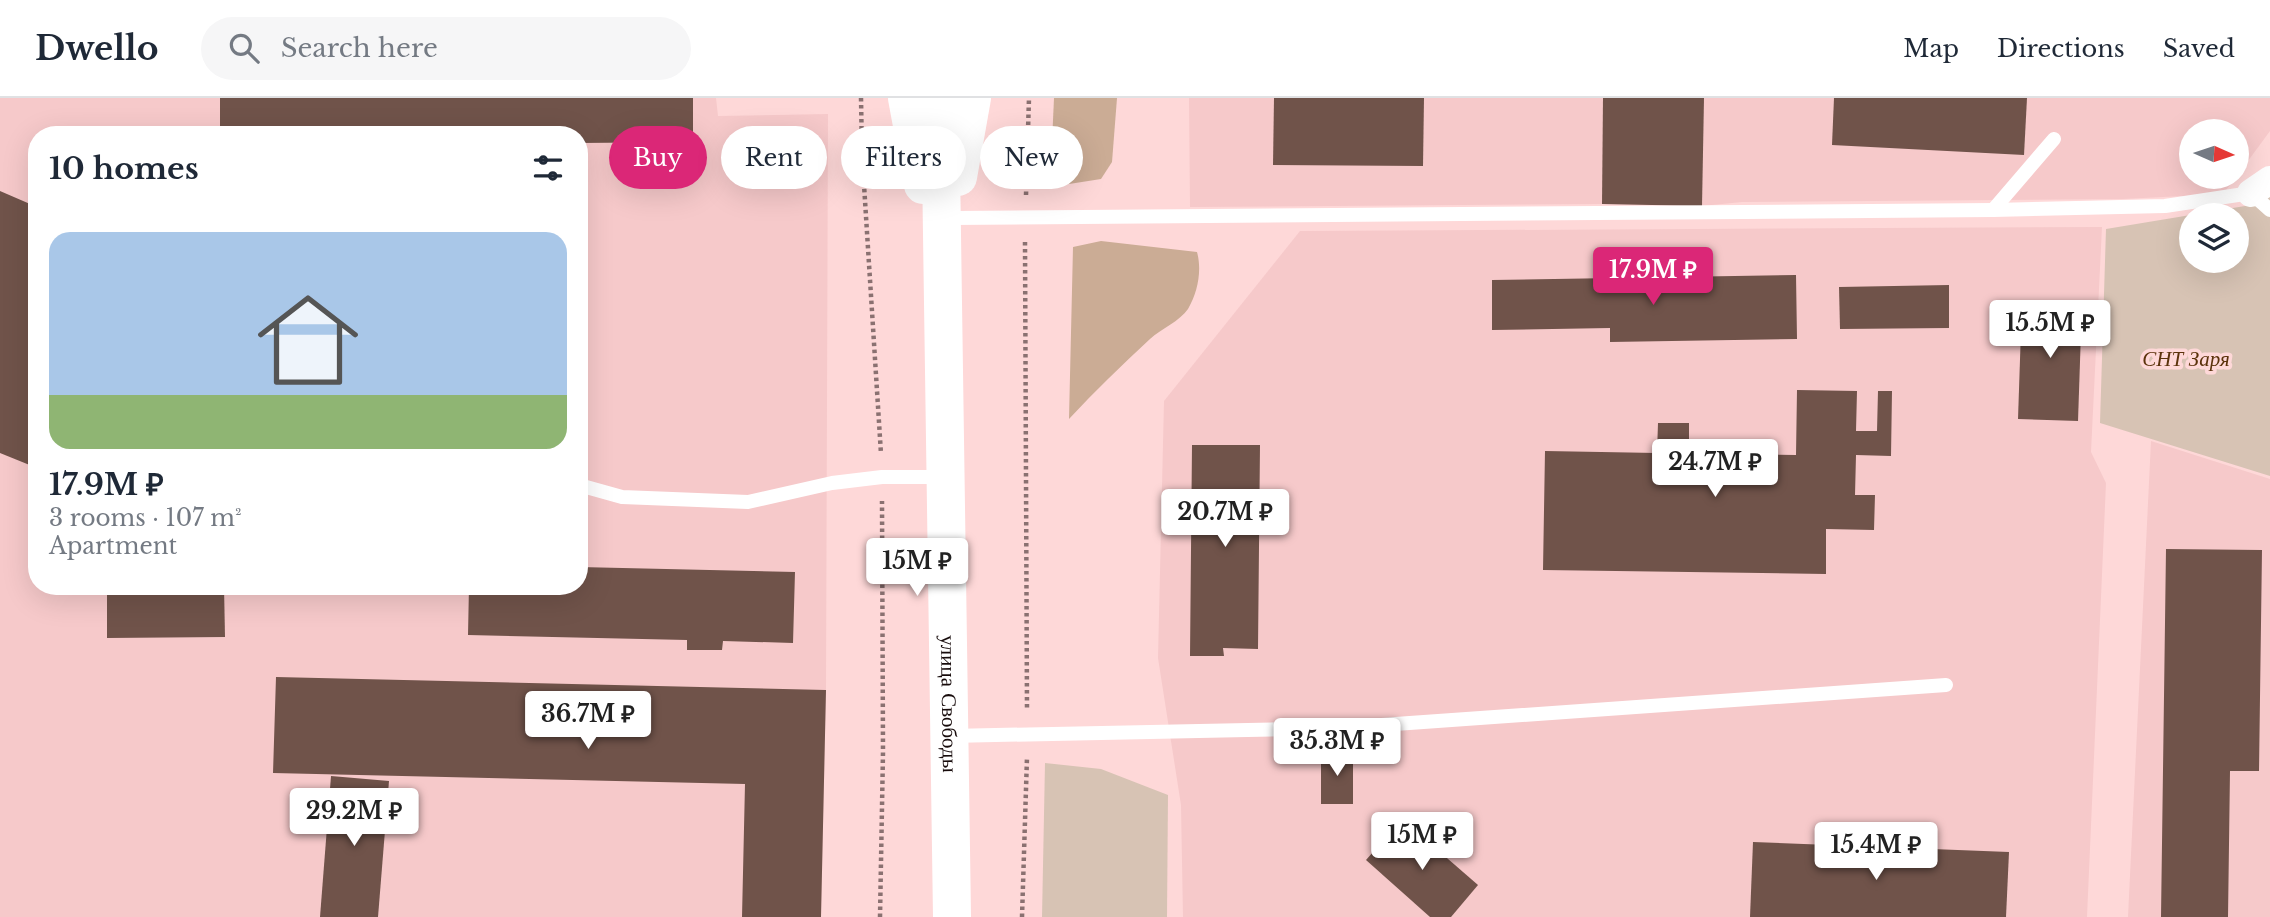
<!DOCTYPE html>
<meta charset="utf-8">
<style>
body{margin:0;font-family:"Libre Baskerville",serif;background:#f6f6f7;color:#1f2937;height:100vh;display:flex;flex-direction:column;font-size:26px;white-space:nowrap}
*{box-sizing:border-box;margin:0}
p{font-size:23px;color:#747a83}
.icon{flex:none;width:38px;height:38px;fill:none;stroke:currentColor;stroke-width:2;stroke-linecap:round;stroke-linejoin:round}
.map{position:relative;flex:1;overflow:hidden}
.details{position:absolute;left:28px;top:28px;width:560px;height:469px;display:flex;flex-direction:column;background:#fff;border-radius:28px;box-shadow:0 7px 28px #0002}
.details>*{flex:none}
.banner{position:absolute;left:609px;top:28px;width:665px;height:63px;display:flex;gap:14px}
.needle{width:46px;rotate:93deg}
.tools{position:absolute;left:2179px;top:21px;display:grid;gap:14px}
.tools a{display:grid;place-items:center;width:70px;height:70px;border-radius:50%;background:#fff;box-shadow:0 7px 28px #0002;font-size:35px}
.price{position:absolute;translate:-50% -60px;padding:0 16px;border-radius:7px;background:#fff;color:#222;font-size:23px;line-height:46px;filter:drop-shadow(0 2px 4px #0008)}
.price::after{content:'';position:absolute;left:50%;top:42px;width:21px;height:16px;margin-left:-10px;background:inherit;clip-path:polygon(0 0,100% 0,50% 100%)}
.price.on{background:#db2777;color:#fff}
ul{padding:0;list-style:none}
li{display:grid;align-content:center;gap:14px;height:371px;padding:0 21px}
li+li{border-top:2px solid #e0e1e3}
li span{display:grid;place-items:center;height:217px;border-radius:21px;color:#555}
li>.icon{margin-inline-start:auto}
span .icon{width:126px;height:126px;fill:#fffc;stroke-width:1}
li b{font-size:30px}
h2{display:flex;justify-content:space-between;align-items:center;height:84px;padding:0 21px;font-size:30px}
.tag{padding:0 24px;border-radius:32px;background:#fff;box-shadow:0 7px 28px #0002;font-size:24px;line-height:63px}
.tag.on{background:#db2777;color:#fff}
header{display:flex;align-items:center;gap:42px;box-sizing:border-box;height:98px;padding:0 35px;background:#fff;border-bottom:2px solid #e0e1e3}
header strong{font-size:33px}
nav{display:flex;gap:38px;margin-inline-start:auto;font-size:24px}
.search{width:490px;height:63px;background:#f6f6f7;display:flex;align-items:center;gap:18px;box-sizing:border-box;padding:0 24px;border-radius:38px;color:#747a83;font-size:26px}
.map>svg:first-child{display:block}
.built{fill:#f6c9ca;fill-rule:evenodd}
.green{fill:#d7c3b4;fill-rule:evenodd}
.forest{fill:#cbac95}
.building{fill:#70534a}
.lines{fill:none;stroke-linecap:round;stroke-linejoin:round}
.path{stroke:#8a7171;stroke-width:4.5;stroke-dasharray:3.5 3.5;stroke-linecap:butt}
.lane{stroke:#fff;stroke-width:14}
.street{stroke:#fff;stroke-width:28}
.secondary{stroke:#fff;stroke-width:38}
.labels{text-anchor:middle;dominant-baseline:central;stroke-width:7;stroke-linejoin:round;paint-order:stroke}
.park-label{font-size:21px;font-style:italic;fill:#5b320b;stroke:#fed8d8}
.street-label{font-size:21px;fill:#170b0b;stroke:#fed8d8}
</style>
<header>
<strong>Dwello</strong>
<div class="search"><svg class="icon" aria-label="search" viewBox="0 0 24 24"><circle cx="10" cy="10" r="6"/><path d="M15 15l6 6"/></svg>Search here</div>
<nav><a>Map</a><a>Directions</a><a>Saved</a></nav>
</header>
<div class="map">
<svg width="2270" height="819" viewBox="0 0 2270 819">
<rect width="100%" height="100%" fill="#fed8d8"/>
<g class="built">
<path d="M0 0H716L718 18 828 16 826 592 821 819H0ZM37 37H579V488H37Z"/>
<path d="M1189 0H2270V33L2237 78 2236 33H2191V79H2236L2223 96 2123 101 1742 104 1702 108 1602 106 1190 109Z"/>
<path d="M2102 129 2091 354 2106 385 2087 819H1183L1181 707 1158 560 1164 303 1300 133Z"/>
<path d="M2151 343 2270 381V819H2128Z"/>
</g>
<g class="green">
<path d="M2270 97V378L2100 325 2106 131 2251 107ZM2191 117H2236V163H2191Z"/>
<path d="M1045 665 1101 671 1168 697 1167 819H1042Z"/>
</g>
<g class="forest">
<path d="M1054 0H1117L1112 64 1101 81 1050 89Z"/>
<path d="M1101 143 1197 154C1202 172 1198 194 1188 211 1180 223 1161 231 1150 241 1122 267 1095 293 1069 321L1073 149Z"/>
</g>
<g class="building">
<path d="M220 0H693V44L579 45V37H220Z"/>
<path d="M1274 0H1424L1423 68 1273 67Z"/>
<path d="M1603 0H1704L1702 108 1602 106Z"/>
<path d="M1834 0H2027L2024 57 1832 47Z"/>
<path d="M0 93 37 109V370L0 355Z"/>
<path d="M1796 177 1797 241 1610 244V230L1492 232V182Z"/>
<path d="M1949 187V230L1840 231 1839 189Z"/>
<path d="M2022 202 2082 204 2078 323 2018 321Z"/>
<path d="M1797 292 1857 293 1856 333H1877L1878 293H1892L1891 358 1856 357 1855 397H1875L1874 432 1826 431V476L1543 472 1545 353 1657 355 1658 325H1689V355L1796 357Z"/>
<path d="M1192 347H1260L1258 551 1223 550 1224 558H1190Z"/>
<path d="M2166 451 2262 452 2259 673H2230L2228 819H2161Z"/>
<path d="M579 469 795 474 793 545 723 543 722 552H687V542L468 537 469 488H579Z"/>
<path d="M107 488H224L225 539 107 540Z"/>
<path d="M276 579 826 592 821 819H742L745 686 273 675Z"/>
<rect x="1321" y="653" width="32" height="53"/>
<path d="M331 678 389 683 378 819H320Z"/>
<path d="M1402 721 1478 787 1451 819H1430L1366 762Z"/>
<path d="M1753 744 2009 754 2006 819H1750Z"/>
</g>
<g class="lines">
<g class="path">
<path d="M861 0 862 55 881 356"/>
<path d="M1026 97 1029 0"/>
<path d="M1025 144 1027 612"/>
<path d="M880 819 883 654 882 403"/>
<path d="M1022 819 1027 659"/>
</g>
<g class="lane">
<path d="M1993 112 2054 41"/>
<path d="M951 120 1993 112 2165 108 2251 95 2270 112"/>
<path d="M579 387 622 399 748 404 832 385 882 379H944"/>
<path d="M950 638 1339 630 1946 587"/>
</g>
<path class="street" d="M2251 95 2270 82"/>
<g class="secondary">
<path d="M907 0 923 87"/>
<path id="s1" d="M940 0 952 819"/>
<path d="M958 79 972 0"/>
</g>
</g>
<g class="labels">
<g class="park-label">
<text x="2186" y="261">СНТ Заря</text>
</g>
<g class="street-label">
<text stroke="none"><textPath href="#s1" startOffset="606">улица Свободы</textPath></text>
</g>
</g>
</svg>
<div class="tools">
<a><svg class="needle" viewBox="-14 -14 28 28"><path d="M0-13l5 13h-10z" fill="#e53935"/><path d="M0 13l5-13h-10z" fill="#747a83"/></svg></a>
<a><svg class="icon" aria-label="layers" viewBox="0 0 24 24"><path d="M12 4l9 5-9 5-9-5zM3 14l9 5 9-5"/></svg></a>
</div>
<b class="price on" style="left:1653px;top:209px">17.9M ₽</b>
<b class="price" style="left:2050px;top:262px">15.5M ₽</b>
<b class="price" style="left:1715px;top:401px">24.7M ₽</b>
<b class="price" style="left:1225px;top:451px">20.7M ₽</b>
<b class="price" style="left:917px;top:500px">15M ₽</b>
<b class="price" style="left:588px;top:653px">36.7M ₽</b>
<b class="price" style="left:1337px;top:680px">35.3M ₽</b>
<b class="price" style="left:354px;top:750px">29.2M ₽</b>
<b class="price" style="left:1422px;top:774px">15M ₽</b>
<b class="price" style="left:1876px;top:784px">15.4M ₽</b>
<div class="banner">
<a class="tag on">Buy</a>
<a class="tag">Rent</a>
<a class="tag">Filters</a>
<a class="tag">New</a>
</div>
<section class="details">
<h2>10 homes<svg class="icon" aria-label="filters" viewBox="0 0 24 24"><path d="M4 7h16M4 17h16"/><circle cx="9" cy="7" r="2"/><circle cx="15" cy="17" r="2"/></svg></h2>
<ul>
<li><span style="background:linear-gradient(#a9c7e8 75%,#8fb573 0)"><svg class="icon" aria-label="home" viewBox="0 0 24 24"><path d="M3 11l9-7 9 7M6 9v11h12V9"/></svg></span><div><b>17.9M ₽</b><p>3 rooms · 107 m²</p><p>Apartment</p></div></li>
</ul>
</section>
</div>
